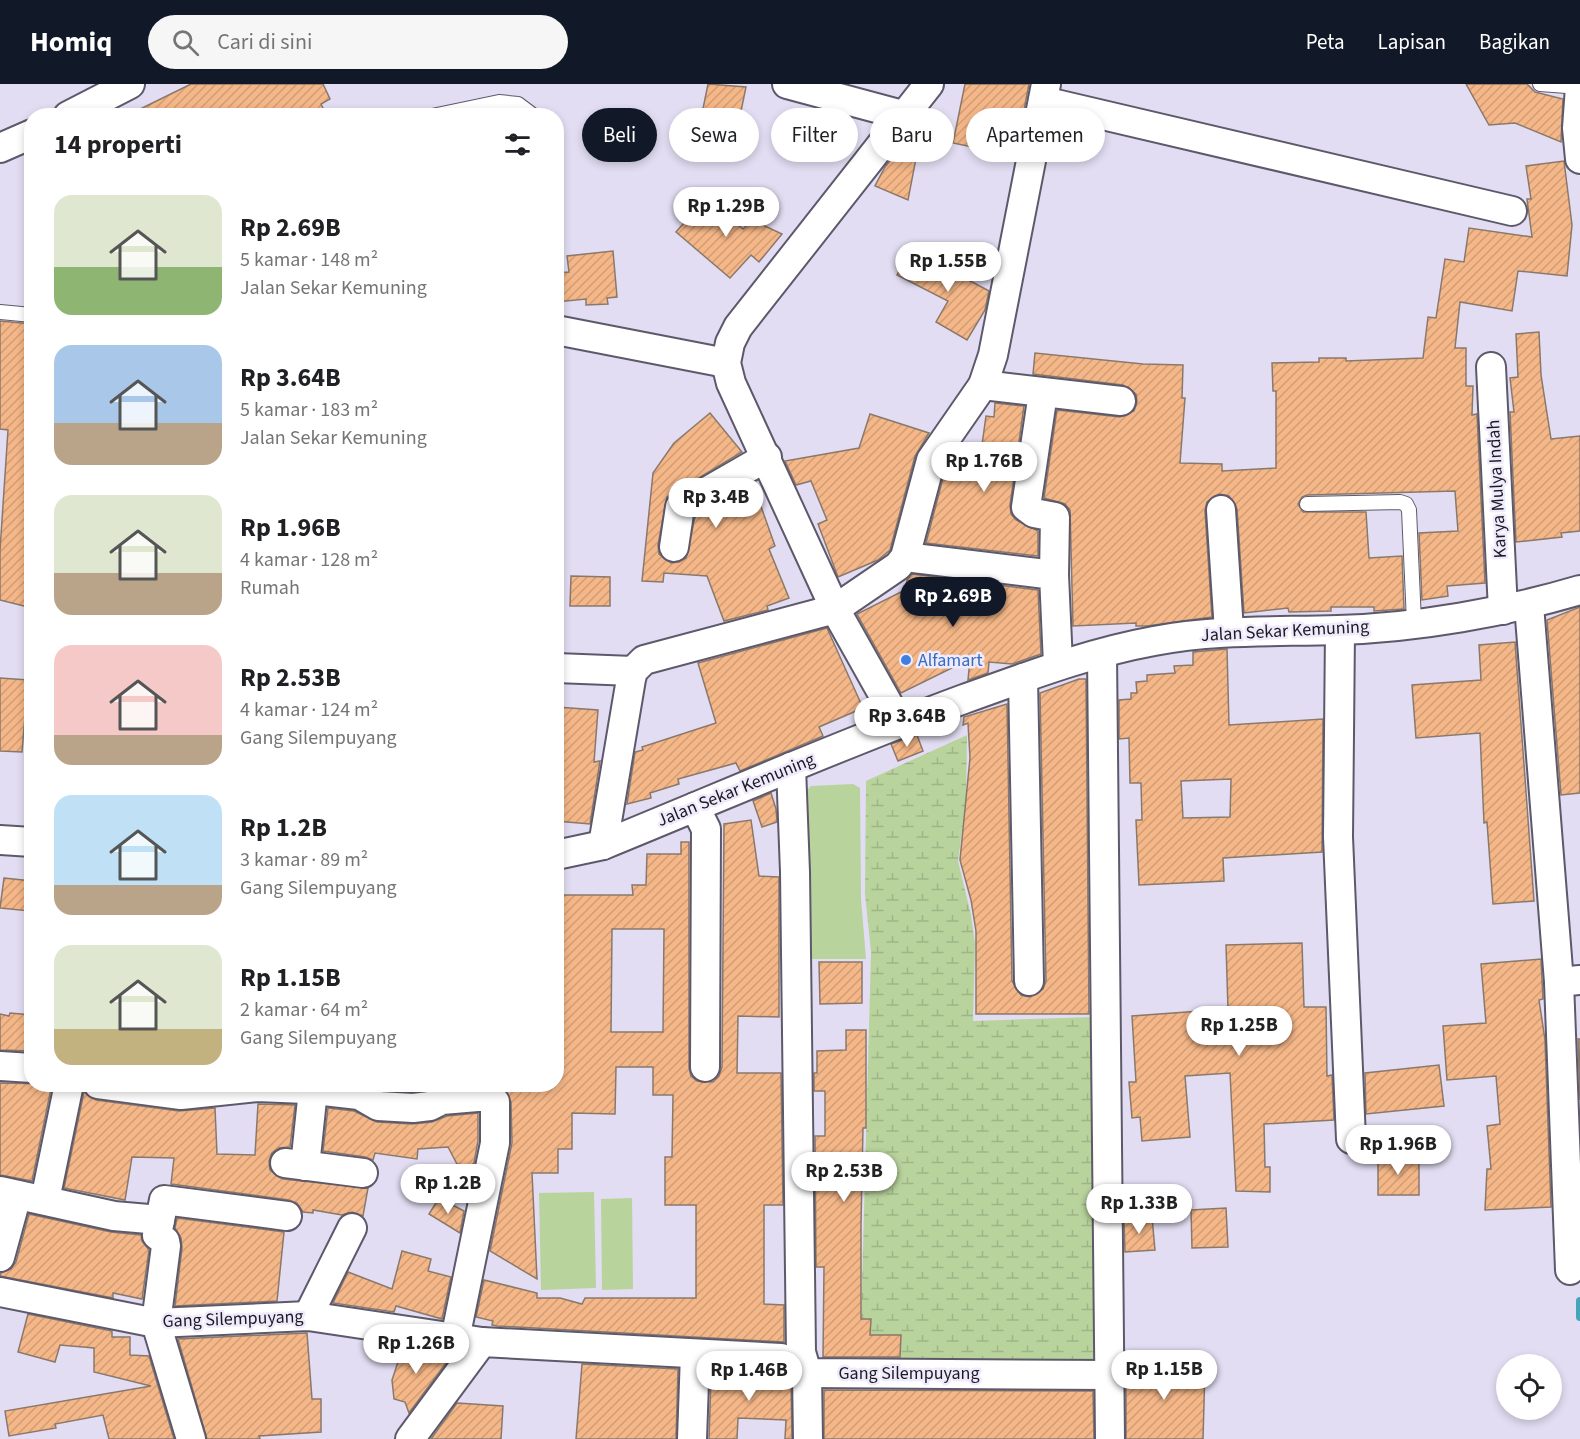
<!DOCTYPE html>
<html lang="id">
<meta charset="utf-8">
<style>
body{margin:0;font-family:"Source Sans 3",sans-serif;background:#f6f6f6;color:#202124;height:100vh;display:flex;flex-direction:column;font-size:22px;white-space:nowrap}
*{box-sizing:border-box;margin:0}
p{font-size:20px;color:#757577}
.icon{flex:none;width:33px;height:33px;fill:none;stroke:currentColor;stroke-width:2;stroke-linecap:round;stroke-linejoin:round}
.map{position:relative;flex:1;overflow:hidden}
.panel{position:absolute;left:24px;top:24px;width:540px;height:984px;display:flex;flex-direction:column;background:#fff;border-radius:24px;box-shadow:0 3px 9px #0003}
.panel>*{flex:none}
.banner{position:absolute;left:582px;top:24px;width:570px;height:54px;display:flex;gap:12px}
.tools{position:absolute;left:1496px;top:1270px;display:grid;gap:12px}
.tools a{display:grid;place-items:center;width:66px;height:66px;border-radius:50%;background:#fff;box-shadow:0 3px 9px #0003;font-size:30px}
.price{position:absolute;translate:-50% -51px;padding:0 14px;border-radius:21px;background:#fff;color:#222;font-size:20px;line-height:39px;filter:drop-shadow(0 2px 3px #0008)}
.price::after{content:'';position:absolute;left:50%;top:36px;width:18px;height:14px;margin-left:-9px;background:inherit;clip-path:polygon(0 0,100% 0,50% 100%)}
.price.selected{background:#111827;color:#fff}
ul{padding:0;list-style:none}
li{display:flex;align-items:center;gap:18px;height:150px;padding:0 30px}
li span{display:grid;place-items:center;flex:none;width:168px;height:120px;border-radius:18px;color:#555}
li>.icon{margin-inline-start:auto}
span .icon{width:72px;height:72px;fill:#fffc;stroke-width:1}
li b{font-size:26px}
h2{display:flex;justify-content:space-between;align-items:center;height:72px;padding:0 30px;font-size:26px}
.pill{padding:0 21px;border-radius:27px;background:#fff;box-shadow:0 3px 9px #0003;font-size:21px;line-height:54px}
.pill.selected{background:#111827;color:#fff}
header{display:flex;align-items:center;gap:36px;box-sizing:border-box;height:84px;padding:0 30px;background:#111827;color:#fff}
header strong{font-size:28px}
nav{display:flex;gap:33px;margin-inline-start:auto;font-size:21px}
.search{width:420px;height:54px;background:#f6f6f6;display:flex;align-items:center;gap:15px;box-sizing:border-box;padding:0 21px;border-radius:33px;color:#757577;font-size:22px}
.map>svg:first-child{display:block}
.green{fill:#b9d39d}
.wetland{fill:url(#wetland-marsh)}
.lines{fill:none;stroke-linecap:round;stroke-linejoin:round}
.stream{stroke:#42a5b8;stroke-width:8}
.building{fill:url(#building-hatch);stroke:#8a786b;stroke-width:1.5;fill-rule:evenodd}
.service-casing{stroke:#5d596b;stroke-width:16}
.minor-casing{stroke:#5d596b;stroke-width:32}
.service{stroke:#fff;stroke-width:14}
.minor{stroke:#fff;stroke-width:28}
.shop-dot{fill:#3f7fe0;stroke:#efebfc;stroke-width:2}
.labels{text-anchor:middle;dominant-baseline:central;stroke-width:5;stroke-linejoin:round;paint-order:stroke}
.street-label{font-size:18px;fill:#1c1a22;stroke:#efebfc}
.shop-label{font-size:18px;fill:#366cbe;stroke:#efebfc;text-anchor:start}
</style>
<header>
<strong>Homiq</strong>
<div class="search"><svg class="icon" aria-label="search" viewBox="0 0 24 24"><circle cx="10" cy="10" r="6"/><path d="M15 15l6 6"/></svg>Cari di sini</div>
<nav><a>Peta</a><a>Lapisan</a><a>Bagikan</a></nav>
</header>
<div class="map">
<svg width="1580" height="1355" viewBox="0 0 1580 1355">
<defs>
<pattern id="wetland-marsh" width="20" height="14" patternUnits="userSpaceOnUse" patternTransform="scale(1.5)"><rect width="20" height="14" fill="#b9d39d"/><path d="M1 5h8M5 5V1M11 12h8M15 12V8" fill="none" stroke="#9eb587"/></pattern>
<pattern id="building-hatch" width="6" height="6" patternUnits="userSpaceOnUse" patternTransform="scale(1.5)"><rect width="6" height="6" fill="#f5b788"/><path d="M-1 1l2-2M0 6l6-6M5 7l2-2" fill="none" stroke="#d19d75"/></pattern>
</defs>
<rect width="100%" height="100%" fill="#e2ddf2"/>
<g class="green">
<path d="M853 700 860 704 861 815 866 875H811L807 706 811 702Z"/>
<path d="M594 1108 596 1204 541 1206 539 1109Z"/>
<path d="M632 1114 633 1205 602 1206 601 1115Z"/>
</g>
<path class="wetland" d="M967 651 966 717 958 777 971 831 975 860 973 937 1092 933 1101 1283 860 1277 871 868 865 810 866 697Z"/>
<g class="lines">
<path class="stream" d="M1580 1217V1233"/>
</g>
<g class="building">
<path d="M191 0H323L330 15 321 20 327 32H126Z"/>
<path d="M708 0 746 3 732 71 695 64Z"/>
<path d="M965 0H1029L1015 72 953 59Z"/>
<path d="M1466 0H1527L1535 8 1563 15 1561 58 1515 39 1489 41Z"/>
<path d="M907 55 919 59 908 116 875 102 885 83Z"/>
<path d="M1564 77 1572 141 1567 192 1518 187 1512 227 1460 218 1455 264H1466V302H1473L1472 331 1477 330 1485 499 1447 502 1448 512 1422 516 1419 449 1458 447 1455 407 1307 411 1302 413 1298 420 1303 428H1366L1369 474 1402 472 1404 525 1374 527V523H1331V527L1289 528 1288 524 1244 529 1237 425 1229 412 1219 410 1207 418 1205 427 1212 533 1147 542H1136V539L1073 542 1070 426 1065 420 1044 414 1057 326 1120 333 1134 327 1137 318 1136 310 1123 301 1033 290 1035 269 1143 280 1183 281 1182 314H1185L1180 379 1222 380V387L1276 384V307H1273L1272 279 1319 278V274H1346V277L1423 274 1428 233 1436 234 1445 175 1464 178 1469 144 1532 153 1527 115H1531L1526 82Z"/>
<path d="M706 114 743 145 752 136 782 150 759 178 751 171 730 194 676 148Z"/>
<path d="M911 165 989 207 985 226 967 256 936 238 948 217 897 191Z"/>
<path d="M613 167 617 213 607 214 608 220 586 221V215L556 218V189L569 188 567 172Z"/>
<path d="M0 237 32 240V524L0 516V466L8 346 0 345Z"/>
<path d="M1539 248 1541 291 1551 355 1580 352V447L1561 449 1562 453 1516 458 1510 328H1514L1510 294 1518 293 1516 250Z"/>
<path d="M995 319 1024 322 1010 421 1011 430 1016 436 1038 447V472L926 459 946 383 959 365 981 368 986 332 994 333Z"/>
<path d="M710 329 742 368 667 413 658 461 659 470 671 479 679 478 686 474 695 433 753 400 775 462 769 465 789 514 767 522 768 526 724 537 707 492 664 489 663 498 642 497 653 389 674 359Z"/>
<path d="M870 330 929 349 915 372 890 466 878 476 838 493 818 440 827 436 811 397 796 401 785 377 859 364Z"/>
<path d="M912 490 1038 506 1041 570 1012 580 989 578 988 589 968 596 970 575 901 609 857 530 905 506 907 496Z"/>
<path d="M571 492 610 493V522H570Z"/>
<path d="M1580 523V709L1561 711 1547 536Z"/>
<path d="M827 544 863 624 819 643 823 652 740 687 736 679 678 695 679 700 650 709 651 714 627 720 635 668 643 666 642 663 716 639 698 579Z"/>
<path d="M1515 558 1534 817 1493 820 1487 738 1484 739 1480 649 1416 654 1412 601 1481 596 1479 561Z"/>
<path d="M1227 565 1229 641 1323 635 1322 768 1223 774 1224 797 1139 801 1136 736H1142L1141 699H1130L1129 654 1119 655V616L1131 615V609H1137L1136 598 1147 597V591L1175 589 1174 582 1193 581V568ZM1231 695 1230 733 1183 734 1181 697Z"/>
<path d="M0 594 28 596 22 668 0 667Z"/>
<path d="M1079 595H1086L1089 930H976V847L971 816 960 776 970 674 968 639 963 641 964 633 1007 620 1012 897 1021 911 1030 913 1043 905 1046 897 1040 609Z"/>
<path d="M556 623 598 626 594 678 600 677 590 740 556 737Z"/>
<path d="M917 651 923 667 898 677 891 660Z"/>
<path d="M771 709 776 725 777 738 762 743 753 717Z"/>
<path d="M751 736 759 792 779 793V933L738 932 737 989H781L783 1121H764V1220L784 1221V1258L497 1242 492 1241 493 1237 476 1233 484 1196 537 1209V1214H560L582 1220 585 1214H696V1121H665V1073H672L673 1011H653V983H616L615 1030 572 1029V1065H558V1089H532L537 1195 490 1167 512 1059 511 1018 501 1000H556V811H633L632 801H646L647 770H681V758H689V984L691 992 697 997 713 998 719 992 722 983 724 740ZM612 845H664L663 948H611Z"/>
<path d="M4 794 32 797 30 827 0 824Z"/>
<path d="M1302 859 1304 923H1326L1327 992 1332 991 1334 1036 1264 1040 1265 1083H1270V1108L1236 1107 1230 989 1185 992 1190 1053 1142 1057 1140 1033 1132 1034 1129 998H1136L1132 932 1228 925 1226 861Z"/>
<path d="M1541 875 1543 915 1539 916 1545 956 1551 1123 1485 1126 1487 1085H1491L1487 1042 1500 1040 1496 992 1447 996 1443 942 1486 939 1481 880Z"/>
<path d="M819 878H862V919L820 920Z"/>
<path d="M10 929 32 931V967L0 966V930L9 932Z"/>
<path d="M846 946H866V1044H863L861 1139V1235H871L870 1251H901L900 1273H823L824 1183H816L815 1052H825V1007H814V989H817V967L846 966Z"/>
<path d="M1578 955H1580V1016Z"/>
<path d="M1439 981 1444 1022 1366 1030 1365 989Z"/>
<path d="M0 999 52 1000 32 1097 0 1091Z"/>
<path d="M374 1000H437L412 1007 383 1006Z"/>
<path d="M84 1008 96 1016 179 1027 215 1024 217 1070 255 1071 258 1020 295 1021 290 1063 279 1064 272 1069 269 1077 270 1086 283 1095 368 1104 363 1132 352 1128 342 1131 313 1126V1129L303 1128 297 1119 289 1116 171 1100 174 1074 132 1073 125 1116 64 1104Z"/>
<path d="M328 1024 354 1027 377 1038 412 1040 432 1038 447 1032 478 1029V1057L474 1079 470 1082 457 1080 448 1063 418 1065 417 1075 375 1069 373 1076 365 1073 323 1067Z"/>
<rect x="1378" y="1072" width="41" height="39"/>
<path d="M439 1114 464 1127 460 1149 429 1130Z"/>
<path d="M1226 1124 1228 1163 1192 1164 1191 1126Z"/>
<path d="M29 1130 111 1148 141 1151 142 1157 149 1166 142 1215 113 1209V1214L0 1192 1 1189 11 1185 16 1178Z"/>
<path d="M1152 1133 1155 1166 1125 1168 1124 1135Z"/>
<path d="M177 1134 284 1148 277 1217 175 1222 182 1164 181 1154 175 1144Z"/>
<path d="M402 1167 431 1175 428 1187 451 1193 442 1235 396 1222 394 1228 333 1219 348 1188 392 1205Z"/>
<path d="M28 1230 112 1247V1253H130V1271L149 1272 174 1355H109L103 1331 55 1340 56 1344 9 1352 5 1327 151 1302 94 1288V1264L60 1261 55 1278 18 1268Z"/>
<path d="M307 1249 312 1315H321V1348L259 1352 260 1355H207L178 1255Z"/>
<path d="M403 1263 425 1270 426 1266 452 1271 409 1329 405 1318 394 1315 392 1296Z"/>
<path d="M1126 1274 1205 1284 1203 1355H1126Z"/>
<path d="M582 1280 678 1285 676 1355H576Z"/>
<path d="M738 1288 778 1290 791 1296 792 1355H785L786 1336 738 1334 737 1355H709L711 1294H738Z"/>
<path d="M824 1306 1093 1307 1094 1355H824Z"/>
<path d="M457 1319 503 1322 501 1355H431Z"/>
</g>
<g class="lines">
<g class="service-casing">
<g id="service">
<path d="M1540 0 1580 3"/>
<path d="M432 32 499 18 518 20 534 32"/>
<path d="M0 228 32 231"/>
<path d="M1307 420 1400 418 1406 420 1409 426 1414 538"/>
</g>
</g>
<g class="minor-casing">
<g id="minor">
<path d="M787 0 906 32"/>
<path d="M1580 3 1577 44 1580 75"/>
<path d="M1043 17 1512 127"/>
<path d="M68 32 130 0"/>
<path d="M0 64 32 50"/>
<path d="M556 246 726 279"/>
<path d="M1491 283 1503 526"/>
<path d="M983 301 1121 317"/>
<path d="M1043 309 1026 423 1034 429 1055 433 1054 491"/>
<path d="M1221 426 1229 547"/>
<path d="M674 463 680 423 767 373"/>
<path d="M905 473 1054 491 1058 580"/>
<path d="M1529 521 1559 898"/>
<path d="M1340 546 1338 753 1351 1055"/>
<path d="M1102 570 1110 1355"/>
<path d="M556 584 633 587"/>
<path d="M1023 594 1029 897"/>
<path d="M899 639 835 525 731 299 726 279 730 259 738 243 929 0"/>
<path d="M791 683 795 788 801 1268 807 1289 808 1355"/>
<path d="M695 723 706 745 705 983"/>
<path d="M0 756 32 758"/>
<path d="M603 761 631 595 633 587 644 576 835 525 898 482 905 473 931 376 983 301 993 271 1046 0"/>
<path d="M556 771 603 761C723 712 842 660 964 615 1026 593 1088 569 1154 557 1216 545 1276 548 1338 546 1416 544 1506 528 1580 506"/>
<path d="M0 982 32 984"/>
<path d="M98 1000 181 1011 257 1003 306 1005 359 1011 378 1022 413 1024 430 1022 442 1016 489 1012 495 1018V1059L455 1255"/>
<path d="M285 1079 363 1089"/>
<path d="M305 1082 313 1006"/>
<path d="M0 1107 114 1132 160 1136"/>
<path d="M45 1116 69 1000"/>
<path d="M0 1173 17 1111"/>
<path d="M1570 1186 1559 898 1580 896"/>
<path d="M0 1208 156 1239 308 1232 482 1258 781 1274 798 1280 807 1289 1109 1291"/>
<path d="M308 1232 352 1144"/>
<path d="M191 1355 156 1239 166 1162 165 1157 157 1151 164 1116 287 1132"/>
<path d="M410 1355 482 1258"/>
<path d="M692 1355 695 1270"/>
</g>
</g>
<use href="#service" class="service"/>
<use href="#minor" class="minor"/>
</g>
<circle class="shop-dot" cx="906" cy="576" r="6"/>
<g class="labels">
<g class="street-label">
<text transform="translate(1497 405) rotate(-93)">Karya Mulya Indah</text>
<text transform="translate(1285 547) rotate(-3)">Jalan Sekar Kemuning</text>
<text transform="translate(736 706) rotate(-22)">Jalan Sekar Kemuning</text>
<text transform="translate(233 1235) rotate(-2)">Gang Silempuyang</text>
<text x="909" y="1289">Gang Silempuyang</text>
</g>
<g class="shop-label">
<text x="918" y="576">Alfamart</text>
</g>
</g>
</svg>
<div class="tools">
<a><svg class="icon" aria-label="locate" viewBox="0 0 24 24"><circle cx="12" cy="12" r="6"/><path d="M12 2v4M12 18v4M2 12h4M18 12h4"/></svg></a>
</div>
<b class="price" style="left:726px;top:154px">Rp 1.29B</b>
<b class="price" style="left:948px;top:209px">Rp 1.55B</b>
<b class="price" style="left:984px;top:409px">Rp 1.76B</b>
<b class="price" style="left:716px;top:445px">Rp 3.4B</b>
<b class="price selected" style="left:953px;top:544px">Rp 2.69B</b>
<b class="price" style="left:907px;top:664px">Rp 3.64B</b>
<b class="price" style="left:1239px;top:973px">Rp 1.25B</b>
<b class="price" style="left:1398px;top:1092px">Rp 1.96B</b>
<b class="price" style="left:844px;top:1119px">Rp 2.53B</b>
<b class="price" style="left:448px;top:1131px">Rp 1.2B</b>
<b class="price" style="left:1139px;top:1151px">Rp 1.33B</b>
<b class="price" style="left:416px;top:1291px">Rp 1.26B</b>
<b class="price" style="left:1164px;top:1317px">Rp 1.15B</b>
<b class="price" style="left:749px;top:1318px">Rp 1.46B</b>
<div class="banner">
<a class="pill selected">Beli</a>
<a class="pill">Sewa</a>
<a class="pill">Filter</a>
<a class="pill">Baru</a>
<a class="pill">Apartemen</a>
</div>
<section class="panel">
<h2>14 properti<svg class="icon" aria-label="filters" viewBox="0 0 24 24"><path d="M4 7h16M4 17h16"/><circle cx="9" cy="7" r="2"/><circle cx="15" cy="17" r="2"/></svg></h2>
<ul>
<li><span style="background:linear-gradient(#dfe7d0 60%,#8fb573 0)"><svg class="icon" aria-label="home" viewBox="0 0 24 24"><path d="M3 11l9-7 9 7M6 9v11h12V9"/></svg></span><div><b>Rp 2.69B</b><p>5 kamar · 148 m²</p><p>Jalan Sekar Kemuning</p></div></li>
<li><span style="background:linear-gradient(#a9c7e8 65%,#b9a48a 0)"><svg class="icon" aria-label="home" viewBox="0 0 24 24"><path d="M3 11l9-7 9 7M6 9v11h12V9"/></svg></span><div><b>Rp 3.64B</b><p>5 kamar · 183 m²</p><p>Jalan Sekar Kemuning</p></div></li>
<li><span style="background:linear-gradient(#dfe7d0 65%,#b9a48a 0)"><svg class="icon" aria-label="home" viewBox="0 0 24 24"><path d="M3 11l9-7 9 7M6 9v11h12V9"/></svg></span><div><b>Rp 1.96B</b><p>4 kamar · 128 m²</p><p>Rumah</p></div></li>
<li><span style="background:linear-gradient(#f6c9c9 75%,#b9a48a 0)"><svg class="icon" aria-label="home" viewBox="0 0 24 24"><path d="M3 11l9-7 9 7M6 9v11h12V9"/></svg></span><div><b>Rp 2.53B</b><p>4 kamar · 124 m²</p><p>Gang Silempuyang</p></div></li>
<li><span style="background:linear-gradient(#bfe0f5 75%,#b9a48a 0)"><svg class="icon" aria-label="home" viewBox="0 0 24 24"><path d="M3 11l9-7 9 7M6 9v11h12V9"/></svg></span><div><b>Rp 1.2B</b><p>3 kamar · 89 m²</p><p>Gang Silempuyang</p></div></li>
<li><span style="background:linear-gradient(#dfe7d0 70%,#c2b280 0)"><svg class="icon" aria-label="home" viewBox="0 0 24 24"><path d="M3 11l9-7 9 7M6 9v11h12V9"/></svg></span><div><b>Rp 1.15B</b><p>2 kamar · 64 m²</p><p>Gang Silempuyang</p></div></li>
</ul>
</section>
</div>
